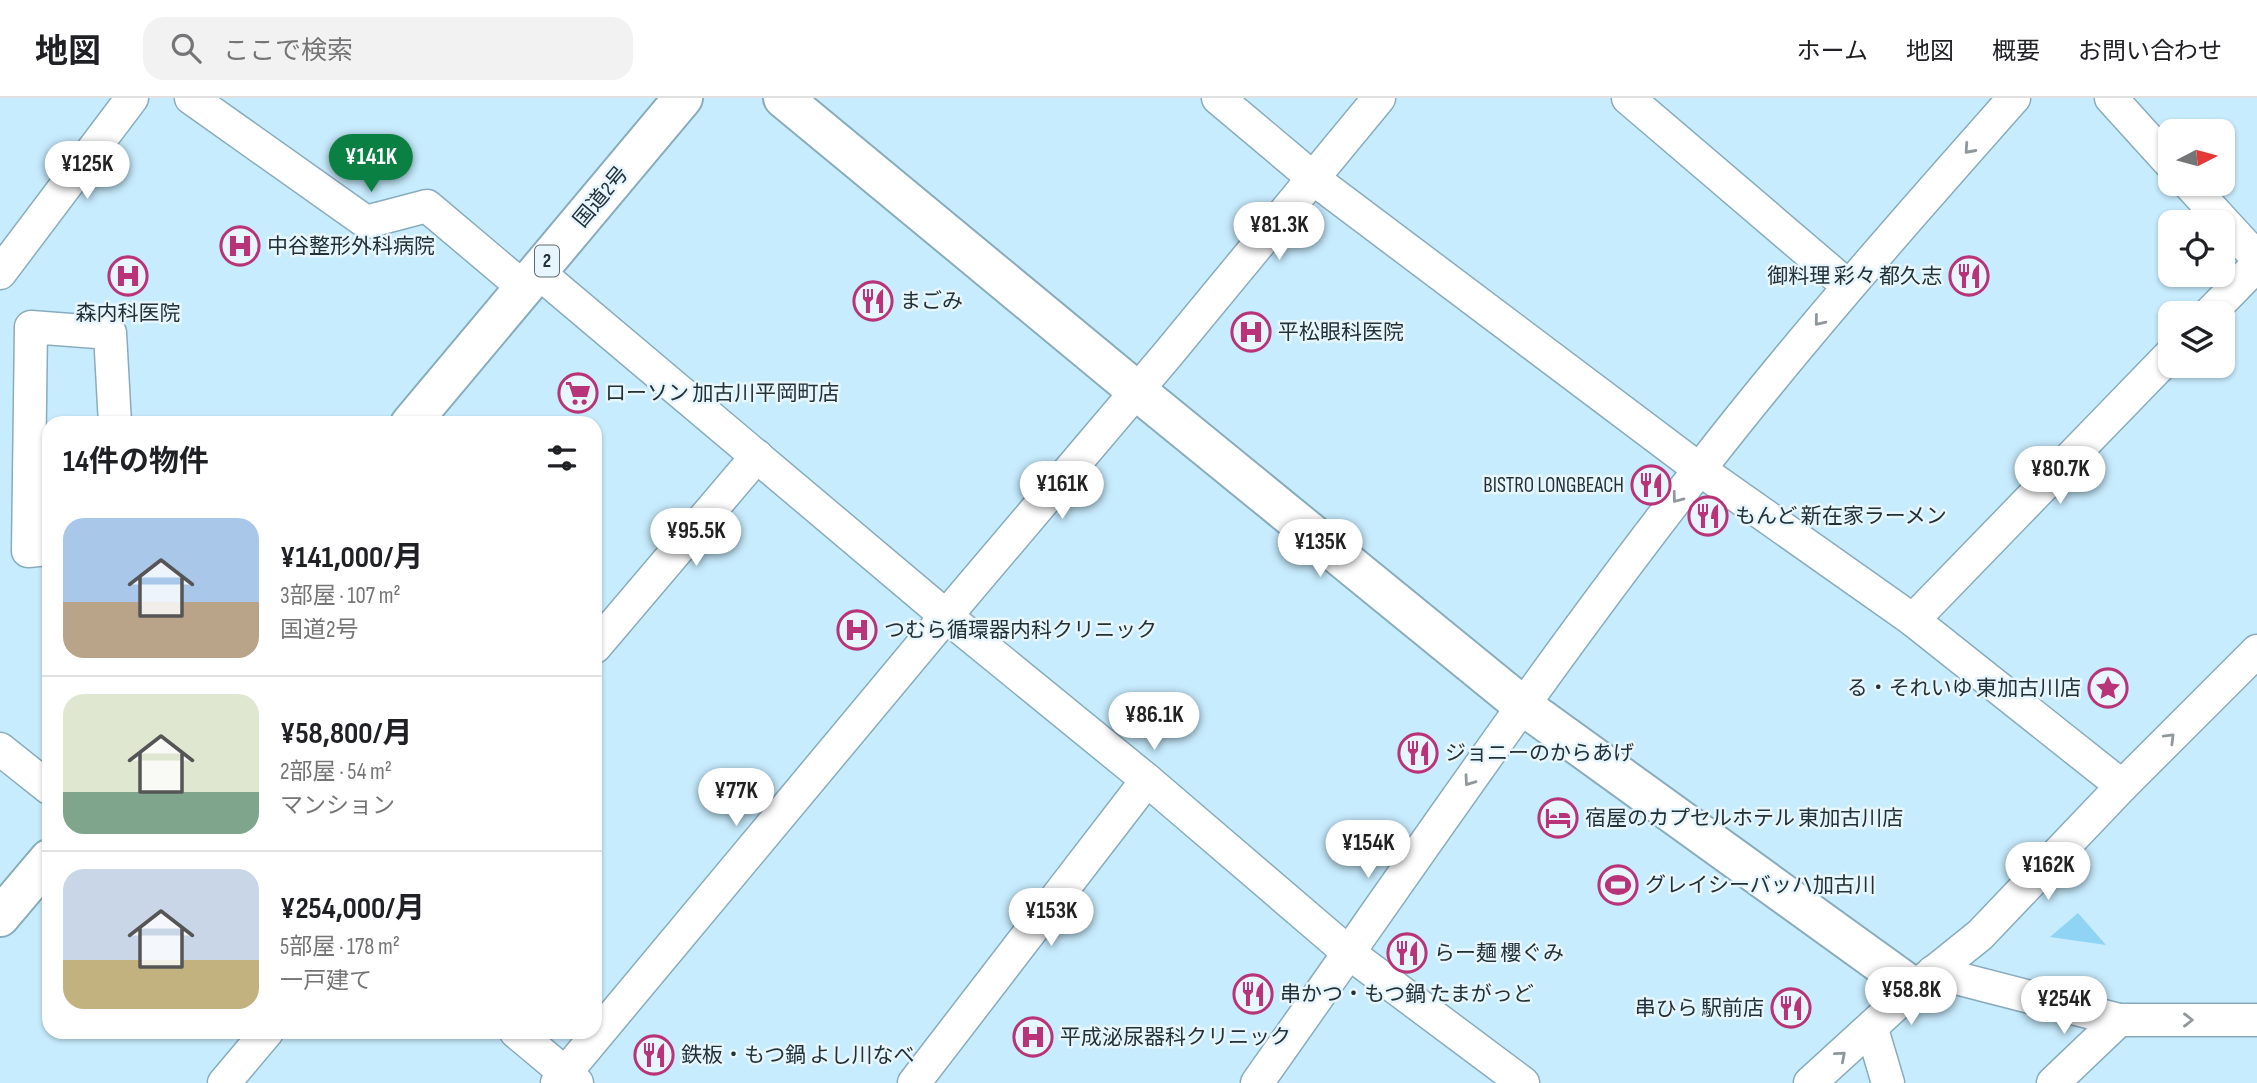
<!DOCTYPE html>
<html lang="ja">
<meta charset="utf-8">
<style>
body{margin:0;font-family:"Sofia Sans Condensed","Noto Sans JP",sans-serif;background:#f2f2f2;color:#202124;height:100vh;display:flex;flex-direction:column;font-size:26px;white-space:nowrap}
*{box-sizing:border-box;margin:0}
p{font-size:23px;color:#757577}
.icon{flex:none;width:38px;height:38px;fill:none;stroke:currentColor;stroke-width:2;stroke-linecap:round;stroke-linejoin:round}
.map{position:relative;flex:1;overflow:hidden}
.details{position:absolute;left:42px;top:318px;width:560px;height:623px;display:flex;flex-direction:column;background:#fff;border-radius:21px;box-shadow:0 2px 5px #0004}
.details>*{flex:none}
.needle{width:46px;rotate:84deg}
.tools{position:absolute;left:2158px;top:21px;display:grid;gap:14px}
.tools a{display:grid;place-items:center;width:77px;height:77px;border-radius:14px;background:#fff;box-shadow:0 2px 5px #0004;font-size:35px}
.price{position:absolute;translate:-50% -60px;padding:0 16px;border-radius:24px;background:#fff;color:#222;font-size:23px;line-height:46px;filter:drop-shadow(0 2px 4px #0008)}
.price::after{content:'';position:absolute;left:50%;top:42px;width:21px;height:16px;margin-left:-10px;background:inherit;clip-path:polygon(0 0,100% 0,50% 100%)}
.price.current{background:#0b8043;color:#fff}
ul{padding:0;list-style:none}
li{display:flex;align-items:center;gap:21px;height:175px;padding:0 21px}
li+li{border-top:2px solid #e0e0e0}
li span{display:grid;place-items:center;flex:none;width:196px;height:140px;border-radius:21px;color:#555}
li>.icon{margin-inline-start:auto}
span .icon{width:84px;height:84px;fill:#fffc;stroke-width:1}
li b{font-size:30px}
h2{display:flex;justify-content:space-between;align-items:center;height:84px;padding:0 21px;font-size:30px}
header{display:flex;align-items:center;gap:42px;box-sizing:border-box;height:98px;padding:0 35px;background:#fff;border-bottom:2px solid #e0e0e0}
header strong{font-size:33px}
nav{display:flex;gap:38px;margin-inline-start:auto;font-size:24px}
.search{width:490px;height:63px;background:#f2f2f2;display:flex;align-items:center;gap:18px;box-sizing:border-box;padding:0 24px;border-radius:21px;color:#757577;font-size:26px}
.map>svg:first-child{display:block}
.green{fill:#90d4f5}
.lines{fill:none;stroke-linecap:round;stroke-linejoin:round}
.street-casing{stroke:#89acbd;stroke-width:35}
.secondary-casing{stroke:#89acbd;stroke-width:42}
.highway-casing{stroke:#89acbd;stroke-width:42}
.street{stroke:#fff;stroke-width:32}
.secondary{stroke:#fff;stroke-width:38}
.highway{stroke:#fff;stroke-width:38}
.oneway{stroke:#90989b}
.labels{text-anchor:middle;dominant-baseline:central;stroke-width:5;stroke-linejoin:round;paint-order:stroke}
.shield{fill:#e7f5fc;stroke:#5d6b72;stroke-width:2}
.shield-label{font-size:19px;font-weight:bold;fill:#223037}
.street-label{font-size:21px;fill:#223037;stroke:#e7f5fc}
.poi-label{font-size:21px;fill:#223037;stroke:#e7f5fc;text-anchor:start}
</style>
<header>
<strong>地図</strong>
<div class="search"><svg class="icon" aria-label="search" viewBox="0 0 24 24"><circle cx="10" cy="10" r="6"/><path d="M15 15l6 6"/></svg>ここで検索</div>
<nav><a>ホーム</a><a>地図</a><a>概要</a><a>お問い合わせ</a></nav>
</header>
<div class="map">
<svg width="2257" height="985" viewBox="0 0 2257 985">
<rect width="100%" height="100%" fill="#c7ecfe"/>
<path class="green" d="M2078 815 2106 847 2050 839Z"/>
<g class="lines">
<g class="street-casing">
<g id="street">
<path d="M191 0 366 124 427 108 523 189"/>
<path d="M1218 0 1319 85 1699 371 1913 522 2122 688"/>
<path d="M1628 0 1848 188"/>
<path d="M2111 0 2170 65"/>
<path d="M2189 86 2257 160"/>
<path d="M538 174 946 518 1147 682 1349 855 1523 985"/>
<path d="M0 175 132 0"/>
<path d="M2210 215 2257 167"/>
<path d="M49 451 28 453 31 229 110 235 115 326"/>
<path d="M1913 522 2170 257"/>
<path d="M595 549 757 358"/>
<path d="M0 651 49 690"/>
<path d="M1933 874 2119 922 2053 985"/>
<path d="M2119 922H2257"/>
<path d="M1872 931 1888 985"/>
<path d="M516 934 577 985"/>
<path d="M224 985 267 934"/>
<path d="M557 985 946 518 1168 256 1379 0"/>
<path d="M914 985 1147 682"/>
<path d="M1257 985C1403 779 1544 570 1699 372 1799 243 1906 122 2014 0"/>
<path d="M1810 985 1914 890 1980 837 2122 688 2257 553"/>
</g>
</g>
<g class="secondary-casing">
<path id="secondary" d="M783 0 1137 293 1522 607 1914 890"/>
</g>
<g class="highway-casing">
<g id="highway">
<path d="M410 326 683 0"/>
<path d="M0 819 49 761"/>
</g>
</g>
<use href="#street" class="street"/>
<use href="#secondary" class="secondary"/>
<use href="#highway" class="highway"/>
</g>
<defs><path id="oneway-chevron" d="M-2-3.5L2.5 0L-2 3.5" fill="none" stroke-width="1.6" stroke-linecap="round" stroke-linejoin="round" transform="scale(1.75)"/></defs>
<g class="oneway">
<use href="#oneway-chevron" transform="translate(1969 51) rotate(132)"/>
<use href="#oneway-chevron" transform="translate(1819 223) rotate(129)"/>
<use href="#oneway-chevron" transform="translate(1677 400) rotate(127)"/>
<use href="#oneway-chevron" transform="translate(2170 640) rotate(-45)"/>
<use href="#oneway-chevron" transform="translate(1469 683) rotate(125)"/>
<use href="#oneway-chevron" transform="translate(2188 922)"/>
<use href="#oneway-chevron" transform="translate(1841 958) rotate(-41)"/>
</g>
<defs>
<g id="hospital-ring" transform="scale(2.0125)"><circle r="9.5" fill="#e7f5fc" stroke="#b83378" stroke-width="1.5"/><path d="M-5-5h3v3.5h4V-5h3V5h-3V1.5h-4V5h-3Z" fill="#b83378"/></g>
<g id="restaurant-ring" transform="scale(2.0125)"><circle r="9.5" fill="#e7f5fc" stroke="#b83378" stroke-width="1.5"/><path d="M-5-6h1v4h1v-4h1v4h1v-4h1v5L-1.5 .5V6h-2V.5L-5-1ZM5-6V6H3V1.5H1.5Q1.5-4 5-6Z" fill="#b83378"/></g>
<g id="supermarket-ring" transform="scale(2.0125)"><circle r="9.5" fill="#e7f5fc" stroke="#b83378" stroke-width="1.5"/><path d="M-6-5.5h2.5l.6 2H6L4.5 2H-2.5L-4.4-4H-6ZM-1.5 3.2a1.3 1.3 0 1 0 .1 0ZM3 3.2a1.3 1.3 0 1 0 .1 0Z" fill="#b83378"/></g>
<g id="sight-ring" transform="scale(2.0125)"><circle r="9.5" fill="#e7f5fc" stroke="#b83378" stroke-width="1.5"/><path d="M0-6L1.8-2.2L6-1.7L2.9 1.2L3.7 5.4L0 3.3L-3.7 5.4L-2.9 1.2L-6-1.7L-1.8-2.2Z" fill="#b83378"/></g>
<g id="hotel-ring" transform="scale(2.0125)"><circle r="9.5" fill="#e7f5fc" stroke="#b83378" stroke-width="1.5"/><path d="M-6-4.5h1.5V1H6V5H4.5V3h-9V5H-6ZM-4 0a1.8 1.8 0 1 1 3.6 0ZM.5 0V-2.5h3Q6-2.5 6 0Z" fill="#b83378"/></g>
<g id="stadium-ring" transform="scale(2.0125)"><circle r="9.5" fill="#e7f5fc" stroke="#b83378" stroke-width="1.5"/><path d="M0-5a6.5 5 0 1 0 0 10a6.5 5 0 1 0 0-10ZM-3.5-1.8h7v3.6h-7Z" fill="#b83378"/></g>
</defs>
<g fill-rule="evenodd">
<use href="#hospital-ring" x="240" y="148"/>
<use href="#hospital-ring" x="128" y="178"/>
<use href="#restaurant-ring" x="1969" y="178"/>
<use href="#restaurant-ring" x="873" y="203"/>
<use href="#hospital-ring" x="1251" y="234"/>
<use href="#supermarket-ring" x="578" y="295"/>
<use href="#restaurant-ring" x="1651" y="387"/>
<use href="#restaurant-ring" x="1708" y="418"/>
<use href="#hospital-ring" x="857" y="532"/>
<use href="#sight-ring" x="2108" y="590"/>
<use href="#restaurant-ring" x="1418" y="655"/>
<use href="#hotel-ring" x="1558" y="720"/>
<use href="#stadium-ring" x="1618" y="787"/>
<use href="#restaurant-ring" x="1407" y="855"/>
<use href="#restaurant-ring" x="1253" y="896"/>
<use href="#restaurant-ring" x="1791" y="910"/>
<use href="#hospital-ring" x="1033" y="939"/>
<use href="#restaurant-ring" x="654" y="957"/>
</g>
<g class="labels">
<rect class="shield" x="535" y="147.5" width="24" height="31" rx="5"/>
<g class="shield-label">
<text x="547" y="163">2</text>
</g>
<g class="street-label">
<text transform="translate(601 99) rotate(-50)">国道2号</text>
</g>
<g class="poi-label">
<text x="267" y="148">中谷整形外科病院</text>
<text x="1942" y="178" text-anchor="end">御料理 彩々 都久志</text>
<text x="900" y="203">まごみ</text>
<text x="128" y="215" text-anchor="middle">森内科医院</text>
<text x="1278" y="234">平松眼科医院</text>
<text x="605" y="295">ローソン 加古川平岡町店</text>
<text x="1624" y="387" text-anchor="end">BISTRO LONGBEACH</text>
<text x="1735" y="418">もんど 新在家ラーメン</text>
<text x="884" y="532">つむら循環器内科クリニック</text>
<text x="2081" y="590" text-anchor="end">る・それいゆ 東加古川店</text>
<text x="1445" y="655">ジョニーのからあげ</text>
<text x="1585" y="720">宿屋のカプセルホテル 東加古川店</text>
<text x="1645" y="787">グレイシーバッハ加古川</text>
<text x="1434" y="855">らー麺 櫻ぐみ</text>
<text x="1280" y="896">串かつ・もつ鍋 たまがっど</text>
<text x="1764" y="910" text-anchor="end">串ひら 駅前店</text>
<text x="1060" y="939">平成泌尿器科クリニック</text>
<text x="681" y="957">鉄板・もつ鍋 よし川なべ</text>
</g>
</g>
</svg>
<div class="tools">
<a><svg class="needle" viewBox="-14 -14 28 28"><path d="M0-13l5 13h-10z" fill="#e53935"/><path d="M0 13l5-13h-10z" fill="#757577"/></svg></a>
<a><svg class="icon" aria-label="locate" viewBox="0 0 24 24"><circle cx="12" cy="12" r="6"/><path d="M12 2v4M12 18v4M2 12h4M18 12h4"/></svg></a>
<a><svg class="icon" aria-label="layers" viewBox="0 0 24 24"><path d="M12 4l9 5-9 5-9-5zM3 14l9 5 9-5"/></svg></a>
</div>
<b class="price current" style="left:371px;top:96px">¥141K</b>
<b class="price" style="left:87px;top:103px">¥125K</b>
<b class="price" style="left:1279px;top:164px">¥81.3K</b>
<b class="price" style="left:2060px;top:408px">¥80.7K</b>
<b class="price" style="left:1062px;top:423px">¥161K</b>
<b class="price" style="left:696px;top:470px">¥95.5K</b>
<b class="price" style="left:1320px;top:481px">¥135K</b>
<b class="price" style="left:1154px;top:654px">¥86.1K</b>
<b class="price" style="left:736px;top:730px">¥77K</b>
<b class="price" style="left:1368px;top:782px">¥154K</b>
<b class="price" style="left:2048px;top:804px">¥162K</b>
<b class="price" style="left:1051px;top:850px">¥153K</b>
<b class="price" style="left:1911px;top:929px">¥58.8K</b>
<b class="price" style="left:2064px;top:938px">¥254K</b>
<section class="details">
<h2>14件の物件<svg class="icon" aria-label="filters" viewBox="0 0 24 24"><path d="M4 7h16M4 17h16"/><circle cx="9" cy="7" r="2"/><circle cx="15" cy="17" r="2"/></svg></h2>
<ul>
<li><span style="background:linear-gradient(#a9c7e8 60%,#b9a48a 0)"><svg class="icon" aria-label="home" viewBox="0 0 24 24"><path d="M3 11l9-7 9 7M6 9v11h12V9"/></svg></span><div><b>¥141,000/月</b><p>3部屋 · 107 m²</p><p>国道2号</p></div></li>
<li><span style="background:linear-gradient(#dfe7d0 70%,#7fa58c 0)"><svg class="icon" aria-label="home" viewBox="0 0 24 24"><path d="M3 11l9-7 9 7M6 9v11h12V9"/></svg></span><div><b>¥58,800/月</b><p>2部屋 · 54 m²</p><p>マンション</p></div></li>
<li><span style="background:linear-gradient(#c9d6e8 65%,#c2b280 0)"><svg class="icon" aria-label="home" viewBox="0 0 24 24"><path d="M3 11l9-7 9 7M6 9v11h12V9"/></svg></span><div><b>¥254,000/月</b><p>5部屋 · 178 m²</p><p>一戸建て</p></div></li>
</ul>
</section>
</div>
